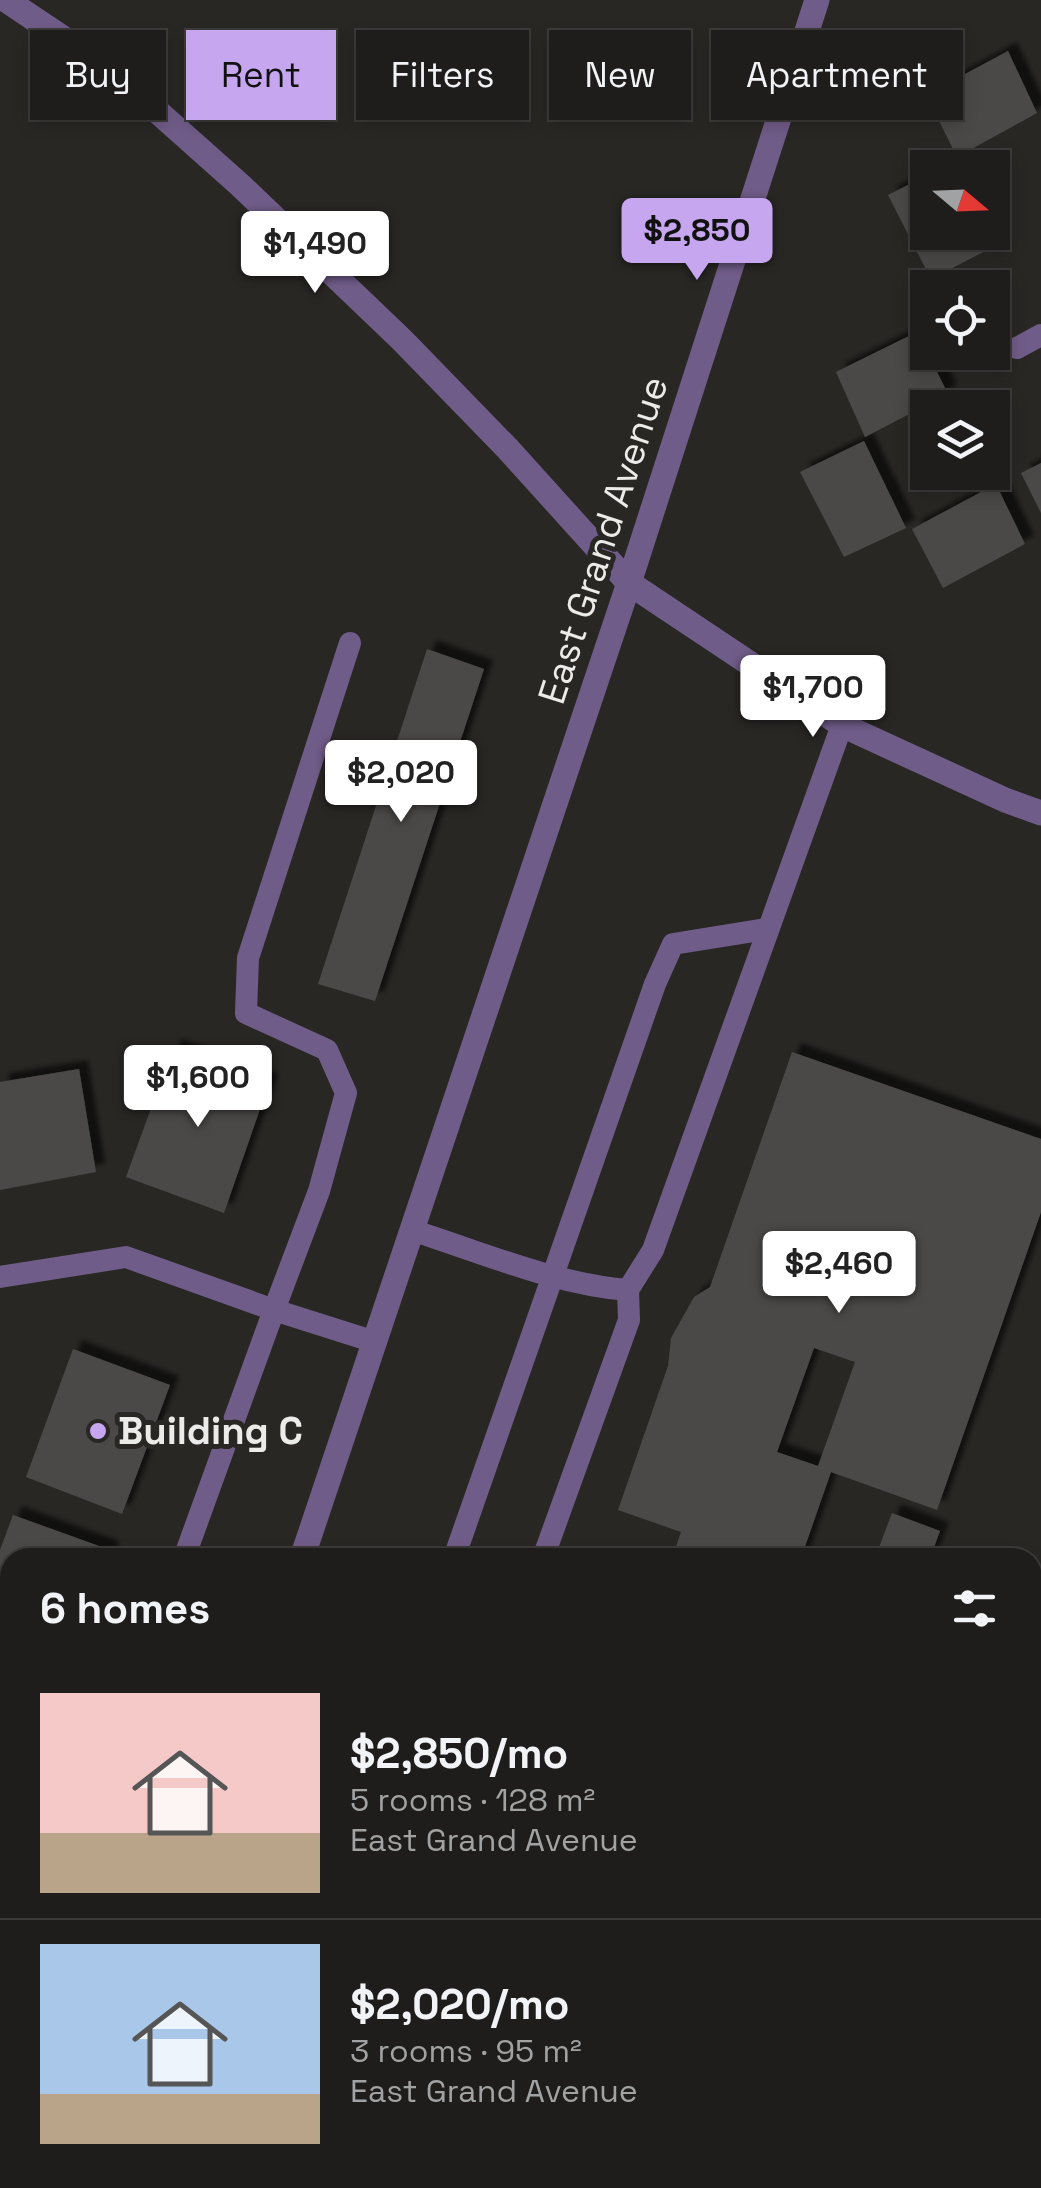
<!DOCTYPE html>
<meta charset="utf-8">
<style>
body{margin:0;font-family:"Space Grotesk",sans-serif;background:#2b2a28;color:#f1f3f6;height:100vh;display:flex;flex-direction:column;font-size:38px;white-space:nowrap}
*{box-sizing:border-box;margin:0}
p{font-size:32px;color:#a1a2a3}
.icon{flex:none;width:55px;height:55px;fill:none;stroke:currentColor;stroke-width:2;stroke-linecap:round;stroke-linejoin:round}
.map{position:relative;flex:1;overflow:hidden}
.drawer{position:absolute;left:0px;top:1548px;width:1042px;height:642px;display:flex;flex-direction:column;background:#1e1d1b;border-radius:30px 30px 0 0;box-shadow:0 5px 15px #0003,0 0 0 2px #3c3b3a}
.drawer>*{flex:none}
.banner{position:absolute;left:30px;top:30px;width:982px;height:90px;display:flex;gap:20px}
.needle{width:65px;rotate:109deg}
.fabs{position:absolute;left:910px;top:150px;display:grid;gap:20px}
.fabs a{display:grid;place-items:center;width:100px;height:100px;border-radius:0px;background:#1e1d1b;box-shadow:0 5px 15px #0003,0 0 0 2px #3c3b3a;font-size:50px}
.price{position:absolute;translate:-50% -85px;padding:0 22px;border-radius:10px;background:#fff;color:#222;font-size:32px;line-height:65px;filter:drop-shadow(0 2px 5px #0008)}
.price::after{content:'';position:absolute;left:50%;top:60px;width:30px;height:22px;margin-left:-15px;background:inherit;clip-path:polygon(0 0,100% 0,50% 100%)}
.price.active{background:#c7a6f0;color:#111}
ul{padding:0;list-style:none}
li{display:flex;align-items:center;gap:30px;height:250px;padding:0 40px}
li+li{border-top:2px solid #3c3b3a}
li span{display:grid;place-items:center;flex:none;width:280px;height:200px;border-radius:0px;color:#555}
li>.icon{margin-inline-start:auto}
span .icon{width:120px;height:120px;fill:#fffc;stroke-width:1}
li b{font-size:42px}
h2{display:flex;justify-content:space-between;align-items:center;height:120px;padding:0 40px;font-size:42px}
.pill{padding:0 35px;border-radius:0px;background:#1e1d1b;box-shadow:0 5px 15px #0003,0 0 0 2px #3c3b3a;font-size:35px;line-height:90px}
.pill.active{background:#c7a6f0;color:#111}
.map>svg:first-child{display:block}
.building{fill:#4b4a47;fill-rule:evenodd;filter:url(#shadow)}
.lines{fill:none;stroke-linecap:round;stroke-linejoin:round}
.service{stroke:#705c88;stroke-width:22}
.tertiary{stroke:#705c88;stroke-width:25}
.poi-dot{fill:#c7a6f0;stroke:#282724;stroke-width:4}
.labels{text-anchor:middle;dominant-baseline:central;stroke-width:10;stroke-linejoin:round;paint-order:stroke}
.street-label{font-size:38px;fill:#ebebe9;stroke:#282724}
.poi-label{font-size:38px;font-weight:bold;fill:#ebebe9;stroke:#282724;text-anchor:start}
</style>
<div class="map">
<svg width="1041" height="2188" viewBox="0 0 1041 2188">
<defs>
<filter id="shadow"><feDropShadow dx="9" dy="-9" stdDeviation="2.5" flood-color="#0009"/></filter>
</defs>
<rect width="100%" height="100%" fill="#282724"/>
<g class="building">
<path d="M1008 51 1037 113 957 157 926 95Z"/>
<path d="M928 175V232H990L997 245 931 279 888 195Z"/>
<path d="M917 332 948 394 865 437 836 372Z"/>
<path d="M864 441 906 528 844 557 800 472Z"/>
<path d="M1041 463V513L1021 473Z"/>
<path d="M996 484 1025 544 943 588 912 529Z"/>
<path d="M427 649 484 669 375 1001 318 984Z"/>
<path d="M173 1048 269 1083 224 1213 126 1177Z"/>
<path d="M792 1052 1041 1139V1212L937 1510 831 1472 801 1558H672L681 1532 618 1510 668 1366 671 1338 694 1297 710 1287ZM814 1348 855 1362 818 1466 777 1452Z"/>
<path d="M79 1069 96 1172 0 1190V1082Z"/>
<path d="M73 1349 170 1385 122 1514 26 1477Z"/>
<path d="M892 1513 940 1531 930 1558H875Z"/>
<path d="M13 1515 110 1550 108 1558H10V1658L0 1655V1550Z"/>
<path d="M0 1737 10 1741V1798L0 1824Z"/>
<path d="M634 2180H689L709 2187 631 2188Z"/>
</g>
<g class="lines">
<g class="service">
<path d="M1017 348 1041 335"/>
<path d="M411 1230C481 1252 554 1284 628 1290"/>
<path d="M0 1277 126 1257 274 1310 319 1191 346 1093 327 1050 246 1013 248 958 350 643"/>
<path d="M184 1558 274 1310 375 1342"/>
<path d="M454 1558 655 984 673 944 767 929"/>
<path d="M543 1558 629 1320 628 1290 653 1250 842 725"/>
<path d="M0 2061 10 2033"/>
<path d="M0 2184 15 2188"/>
</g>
<g class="tertiary">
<path d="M6 0 112 71 240 185 402 340 507 448 629 583 842 725 1005 800 1041 813"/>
<path d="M302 1558 629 583 817 0"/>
<path d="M87 2188 90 2180"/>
</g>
</g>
<circle class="poi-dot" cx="98" cy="1431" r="10"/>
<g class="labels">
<g class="street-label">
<text transform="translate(603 540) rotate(-72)">East Grand Avenue</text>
</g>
<g class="poi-label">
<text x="118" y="1431">Building C</text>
</g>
</g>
</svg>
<div class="fabs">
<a><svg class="needle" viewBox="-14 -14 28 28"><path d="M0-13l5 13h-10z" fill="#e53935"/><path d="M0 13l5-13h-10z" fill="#a1a2a3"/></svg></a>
<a><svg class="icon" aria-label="locate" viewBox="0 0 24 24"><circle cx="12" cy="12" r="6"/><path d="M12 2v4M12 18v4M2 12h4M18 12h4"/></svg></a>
<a><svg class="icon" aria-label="layers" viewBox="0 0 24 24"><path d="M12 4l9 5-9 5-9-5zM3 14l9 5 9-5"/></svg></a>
</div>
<b class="price active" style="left:697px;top:283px">$2,850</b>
<b class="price" style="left:315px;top:296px">$1,490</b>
<b class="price" style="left:813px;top:740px">$1,700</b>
<b class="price" style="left:401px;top:825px">$2,020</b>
<b class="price" style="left:198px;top:1130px">$1,600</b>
<b class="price" style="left:839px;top:1316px">$2,460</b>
<div class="banner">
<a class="pill">Buy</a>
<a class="pill active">Rent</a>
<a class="pill">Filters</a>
<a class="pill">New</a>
<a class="pill">Apartment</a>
</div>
<section class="drawer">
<h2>6 homes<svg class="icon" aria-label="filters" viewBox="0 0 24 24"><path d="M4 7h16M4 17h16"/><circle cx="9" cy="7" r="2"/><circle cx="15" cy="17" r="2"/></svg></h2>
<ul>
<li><span style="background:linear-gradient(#f6c9c9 70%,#b9a48a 0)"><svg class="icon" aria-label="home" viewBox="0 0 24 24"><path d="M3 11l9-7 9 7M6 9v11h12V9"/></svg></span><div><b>$2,850/mo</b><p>5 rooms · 128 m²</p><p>East Grand Avenue</p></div></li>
<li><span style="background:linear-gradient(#a9c7e8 75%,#b9a48a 0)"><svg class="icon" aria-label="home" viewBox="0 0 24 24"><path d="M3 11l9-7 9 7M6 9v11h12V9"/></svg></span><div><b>$2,020/mo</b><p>3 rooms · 95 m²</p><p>East Grand Avenue</p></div></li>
</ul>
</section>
</div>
